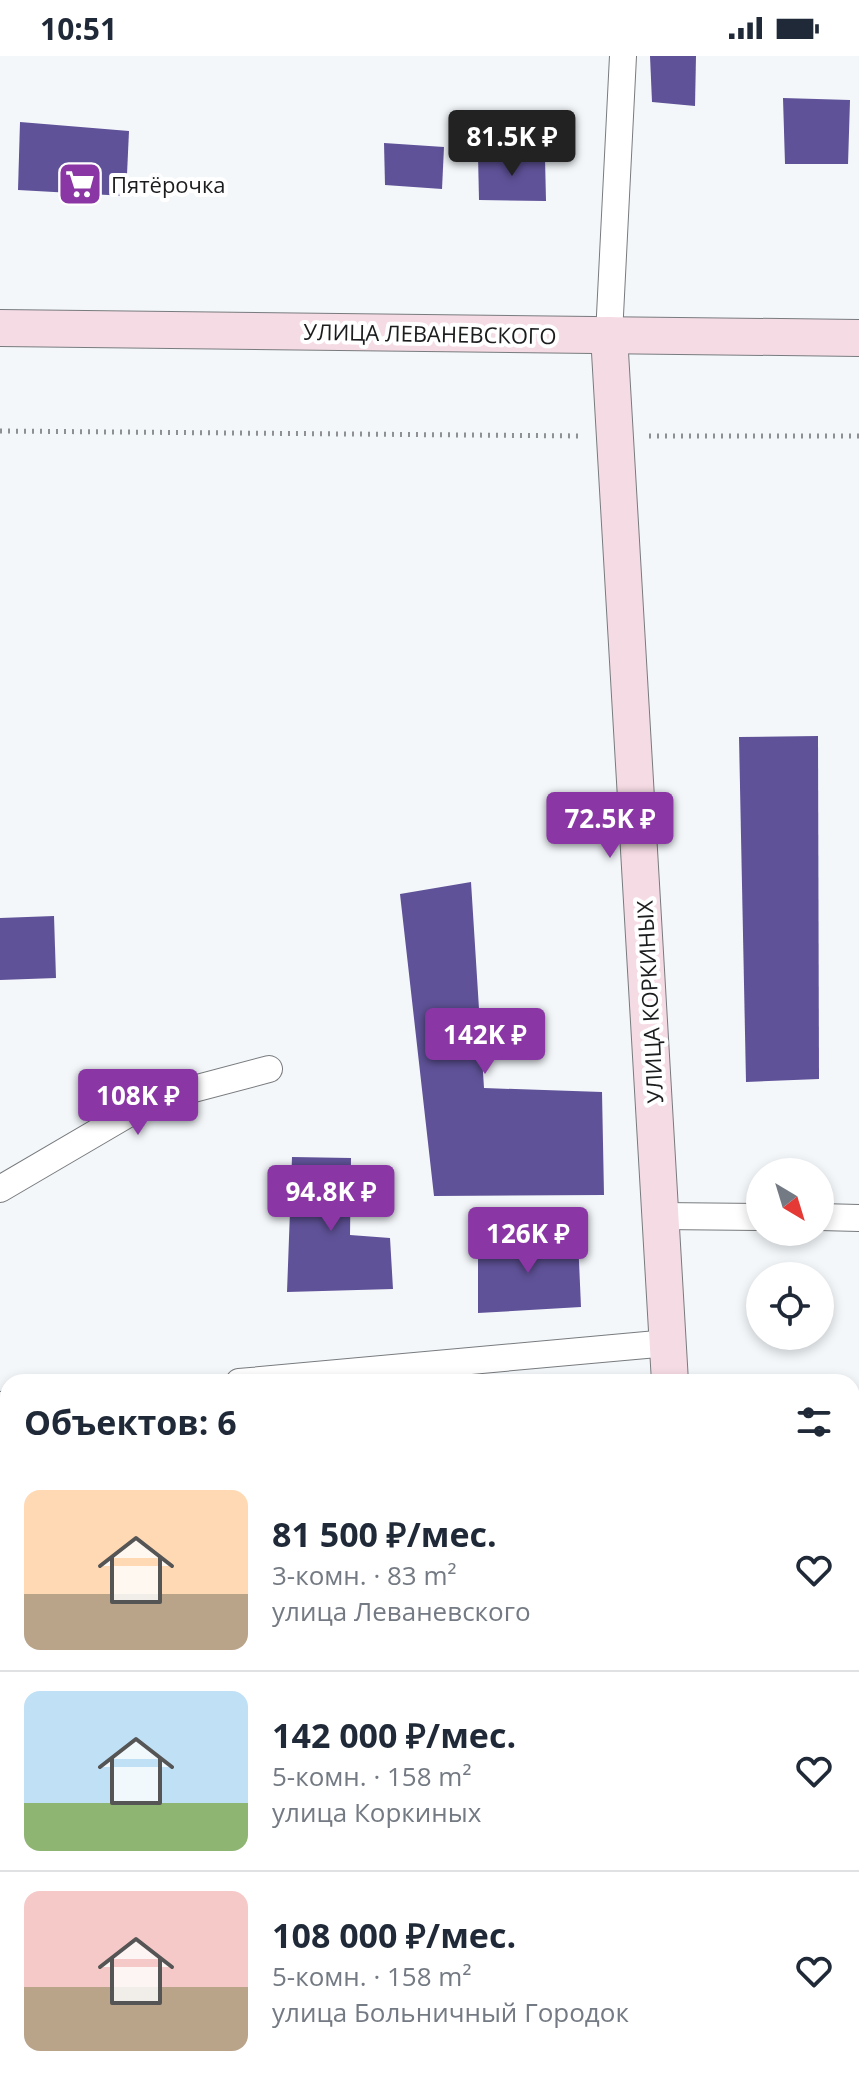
<!DOCTYPE html>
<html lang="ru">
<meta charset="utf-8">
<style>
body{margin:0;font-family:"Open Sans",sans-serif;background:#f6f6f7;color:#1f2937;height:100vh;display:flex;flex-direction:column;font-size:30px;white-space:nowrap}
*{box-sizing:border-box;margin:0}
p{font-size:26px;color:#747a83}
.icon{flex:none;width:44px;height:44px;fill:none;stroke:currentColor;stroke-width:2;stroke-linecap:round;stroke-linejoin:round}
.map{position:relative;flex:1;overflow:hidden}
.sheet{position:absolute;left:0px;top:1318px;width:860px;height:714px;display:flex;flex-direction:column;background:#fff;border-radius:24px 24px 0 0;box-shadow:0 4px 12px #0003}
.sheet>*{flex:none}
.needle{width:52px;rotate:142deg}
.buttons{position:absolute;left:746px;top:1102px;display:grid;gap:16px}
.buttons a{display:grid;place-items:center;width:88px;height:88px;border-radius:50%;background:#fff;box-shadow:0 4px 12px #0003;font-size:40px}
.price{position:absolute;translate:-50% -68px;padding:0 18px;border-radius:8px;background:#8a37a5;color:#fff;font-size:26px;line-height:52px;filter:drop-shadow(0 2px 4px #0008)}
.price::after{content:'';position:absolute;left:50%;top:48px;width:24px;height:18px;margin-left:-12px;background:inherit;clip-path:polygon(0 0,100% 0,50% 100%)}
.price.current{background:#222;color:#fff}
ul{padding:0;list-style:none}
li{display:flex;align-items:center;gap:24px;height:200px;padding:0 24px}
li+li{border-top:2px solid #e0e1e3}
li span{display:grid;place-items:center;flex:none;width:224px;height:160px;border-radius:16px;color:#555}
li>.icon{margin-inline-start:auto}
span .icon{width:96px;height:96px;fill:#fffc;stroke-width:1}
li b{font-size:34px}
h2{display:flex;justify-content:space-between;align-items:center;height:96px;padding:0 24px;font-size:34px}
.status{display:flex;justify-content:space-between;align-items:center;height:56px;padding:0 40px;background:#fff;direction:ltr}
.status svg{height:22px;fill:currentColor}
.map>svg:first-child{display:block}
.building{fill:#5f5298}
.lines{fill:none;stroke-linecap:round;stroke-linejoin:round}
.lane-casing{stroke:#787b7e;stroke-width:14}
.street-casing{stroke:#787b7e;stroke-width:28}
.secondary-casing{stroke:#787b7e;stroke-width:38}
.path{stroke:#8d8f92;stroke-width:5;stroke-dasharray:2 6;stroke-linecap:butt}
.lane{stroke:#fff;stroke-width:12}
.street{stroke:#fff;stroke-width:26}
.secondary{stroke:#f5dbe3;stroke-width:36}
.labels{text-anchor:middle;dominant-baseline:central;stroke-width:8;stroke-linejoin:round;paint-order:stroke}
.poi-label{font-size:22px;fill:#1b1c1e;stroke:#fff;text-anchor:start}
.street-label{font-size:22px;fill:#1b1c1e;stroke:#fff}
</style>
<div class="status"><b>10:51</b><svg viewBox="0 0 49 12"><path d="M0 12V9h3v3zM5 12V6h3v6zM10 12V3h3v9zM15 12V0h3v12zM26 1h20v11H26zM47 4h2v5h-2z"/></svg></div>
<div class="map">
<svg width="859" height="2031" viewBox="0 0 859 2031">
<rect width="100%" height="100%" fill="#f3f7fa"/>
<g class="building">
<path d="M650 0H696L695 50 652 46Z"/>
<path d="M783 42 850 44 848 108H785Z"/>
<path d="M20 66 129 75 126 140 18 134Z"/>
<path d="M384 87 444 91 442 133 385 129Z"/>
<path d="M478 99 545 102 546 145 479 144Z"/>
<path d="M818 680 819 1023 746 1026 739 681Z"/>
<path d="M471 826 484 1032 602 1036 604 1139 434 1140 400 838Z"/>
<path d="M54 860 56 922 0 924V862Z"/>
<path d="M292 1101 351 1102 350 1179 390 1182 393 1233 287 1236Z"/>
<path d="M478 1183H578L581 1251 478 1257Z"/>
<path d="M8 1838V1880H0V1839Z"/>
<path d="M290 2024H353V2031H282V2025Z"/>
</g>
<g class="lines">
<g class="lane-casing">
<path id="lane" d="M274 2024V2031"/>
</g>
<g class="street-casing">
<g id="street">
<path d="M609 279 623 0"/>
<path d="M0 1133 152 1044 269 1013"/>
<path d="M661 1160 760 1161"/>
<path d="M820 1161 859 1162"/>
<path d="M239 1326 668 1287"/>
<path d="M0 1349 8 1348"/>
<path d="M852 1947H859"/>
<path d="M0 1961H8"/>
</g>
</g>
<g class="secondary-casing">
<g id="secondary">
<path d="M0 272 859 282"/>
<path d="M609 279 670 1326"/>
<path d="M711 2024 712 2031"/>
</g>
</g>
<g class="path">
<path d="M0 375 583 380"/>
<path d="M649 380H859"/>
</g>
<use href="#lane" class="lane"/>
<use href="#street" class="street"/>
<use href="#secondary" class="secondary"/>
</g>
<defs>
<g id="supermarket-square" transform="scale(2.3)"><rect x="-9" y="-9" width="18" height="18" rx="4" fill="#8a37a5" stroke="#fff"/><path d="M-6-5.5h2.5l.6 2H6L4.5 2H-2.5L-4.4-4H-6ZM-1.5 3.2a1.3 1.3 0 1 0 .1 0ZM3 3.2a1.3 1.3 0 1 0 .1 0Z" fill="#fff"/></g>
</defs>
<g fill-rule="evenodd">
<use href="#supermarket-square" x="80" y="128"/>
</g>
<g class="labels">
<g class="poi-label">
<text x="111" y="128">Пятёрочка</text>
</g>
<g class="street-label">
<text transform="translate(430 277) rotate(1)">УЛИЦА ЛЕВАНЕВСКОГО</text>
<text transform="translate(649 946) rotate(-93)">УЛИЦА КОРКИНЫХ</text>
</g>
</g>
</svg>
<div class="buttons">
<a><svg class="needle" viewBox="-14 -14 28 28"><path d="M0-13l5 13h-10z" fill="#e53935"/><path d="M0 13l5-13h-10z" fill="#747a83"/></svg></a>
<a><svg class="icon" aria-label="locate" viewBox="0 0 24 24"><circle cx="12" cy="12" r="6"/><path d="M12 2v4M12 18v4M2 12h4M18 12h4"/></svg></a>
</div>
<b class="price current" style="left:512px;top:122px">81.5K ₽</b>
<b class="price" style="left:610px;top:804px">72.5K ₽</b>
<b class="price" style="left:485px;top:1020px">142K ₽</b>
<b class="price" style="left:138px;top:1081px">108K ₽</b>
<b class="price" style="left:331px;top:1177px">94.8K ₽</b>
<b class="price" style="left:528px;top:1219px">126K ₽</b>
<section class="sheet">
<h2>Объектов: 6<svg class="icon" aria-label="filters" viewBox="0 0 24 24"><path d="M4 7h16M4 17h16"/><circle cx="9" cy="7" r="2"/><circle cx="15" cy="17" r="2"/></svg></h2>
<ul>
<li><span style="background:linear-gradient(#ffd9b3 65%,#b9a48a 0)"><svg class="icon" aria-label="home" viewBox="0 0 24 24"><path d="M3 11l9-7 9 7M6 9v11h12V9"/></svg></span><div><b>81 500 ₽/мес.</b><p>3-комн. · 83 m²</p><p>улица Леваневского</p></div><svg class="icon" aria-label="heart" viewBox="0 0 24 24"><path d="M12 20l-8-8c-3-5 5-10 8-4 3-6 11-1 8 4z"/></svg></li>
<li><span style="background:linear-gradient(#bfe0f5 70%,#8fb573 0)"><svg class="icon" aria-label="home" viewBox="0 0 24 24"><path d="M3 11l9-7 9 7M6 9v11h12V9"/></svg></span><div><b>142 000 ₽/мес.</b><p>5-комн. · 158 m²</p><p>улица Коркиных</p></div><svg class="icon" aria-label="heart" viewBox="0 0 24 24"><path d="M12 20l-8-8c-3-5 5-10 8-4 3-6 11-1 8 4z"/></svg></li>
<li><span style="background:linear-gradient(#f6c9c9 60%,#b9a48a 0)"><svg class="icon" aria-label="home" viewBox="0 0 24 24"><path d="M3 11l9-7 9 7M6 9v11h12V9"/></svg></span><div><b>108 000 ₽/мес.</b><p>5-комн. · 158 m²</p><p>улица Больничный Городок</p></div><svg class="icon" aria-label="heart" viewBox="0 0 24 24"><path d="M12 20l-8-8c-3-5 5-10 8-4 3-6 11-1 8 4z"/></svg></li>
</ul>
</section>
</div>
